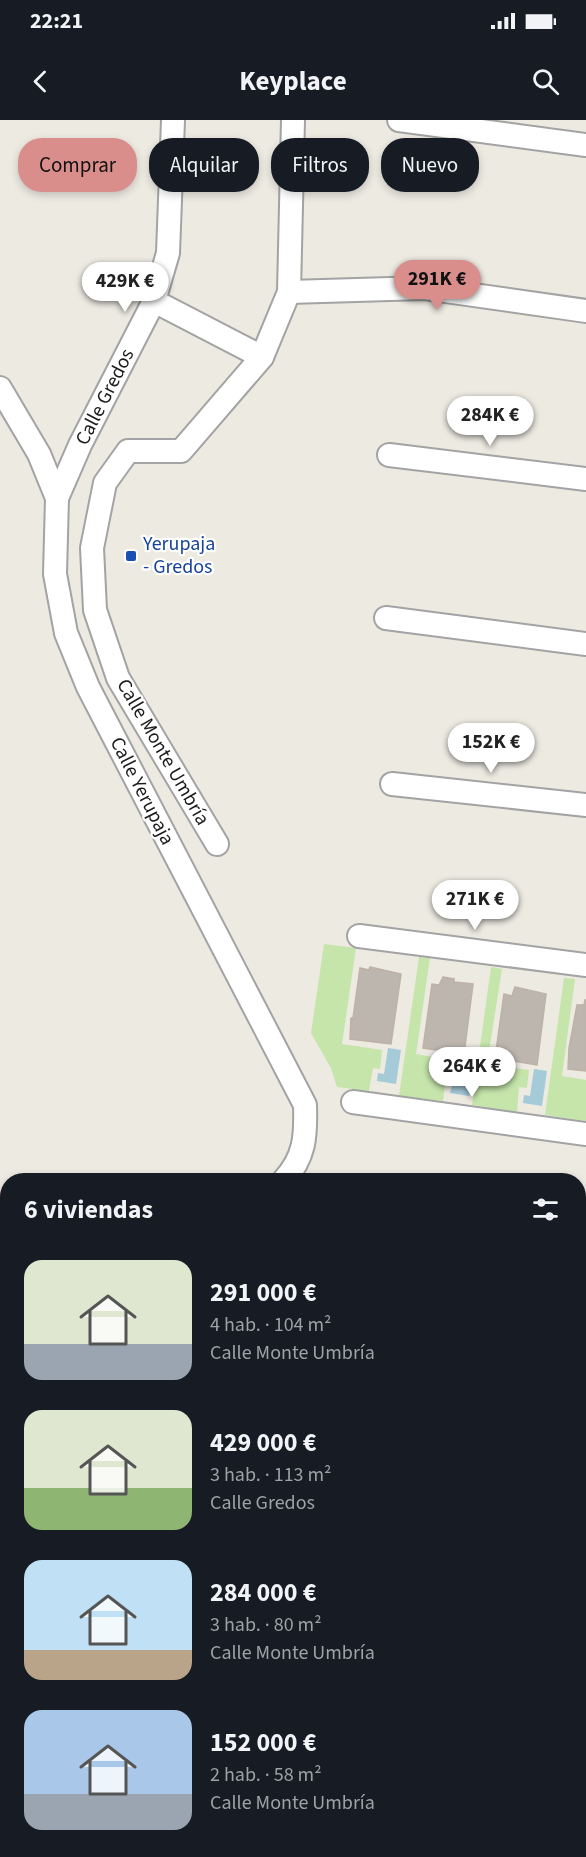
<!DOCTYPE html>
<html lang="es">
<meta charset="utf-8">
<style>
body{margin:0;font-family:"Source Sans 3",sans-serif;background:#242831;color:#f1f3f6;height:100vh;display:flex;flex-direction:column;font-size:22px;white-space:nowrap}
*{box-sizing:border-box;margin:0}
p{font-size:20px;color:#9ea1a6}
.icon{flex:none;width:33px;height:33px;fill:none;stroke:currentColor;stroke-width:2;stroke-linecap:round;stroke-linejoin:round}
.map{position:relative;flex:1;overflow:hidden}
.side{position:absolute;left:0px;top:1053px;width:586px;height:684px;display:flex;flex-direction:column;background:#171b24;border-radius:24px 24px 0 0;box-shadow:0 3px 9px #0003}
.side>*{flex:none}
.guide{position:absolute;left:18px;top:18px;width:550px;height:54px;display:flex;gap:12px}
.price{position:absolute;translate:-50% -51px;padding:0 14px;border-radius:21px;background:#fff;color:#222;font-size:20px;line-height:39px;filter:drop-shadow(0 2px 3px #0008)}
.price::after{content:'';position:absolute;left:50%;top:36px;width:18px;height:14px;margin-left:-9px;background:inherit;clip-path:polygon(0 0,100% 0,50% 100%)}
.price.on{background:#da8e8c;color:#111}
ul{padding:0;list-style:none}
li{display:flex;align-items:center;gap:18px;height:150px;padding:0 24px}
li span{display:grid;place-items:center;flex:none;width:168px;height:120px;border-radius:18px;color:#555}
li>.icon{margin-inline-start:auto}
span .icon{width:72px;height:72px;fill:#fffc;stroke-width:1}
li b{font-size:26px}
h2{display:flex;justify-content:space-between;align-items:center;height:72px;padding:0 24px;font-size:26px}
.chip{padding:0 21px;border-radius:24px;background:#171b24;box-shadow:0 3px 9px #0003;font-size:21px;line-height:54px}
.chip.on{background:#da8e8c;color:#111}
.status{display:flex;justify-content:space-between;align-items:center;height:42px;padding:0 30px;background:#171b24;direction:ltr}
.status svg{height:16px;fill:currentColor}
header{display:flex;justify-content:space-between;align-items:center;height:78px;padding:0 24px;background:#171b24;font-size:27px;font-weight:700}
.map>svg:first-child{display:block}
.grass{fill:#c5e5ab}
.water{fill:#a5cbd9}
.building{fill:#bdb6af;stroke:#beb1a6;stroke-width:1.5}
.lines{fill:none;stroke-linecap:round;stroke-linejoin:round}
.street-casing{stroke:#a3a3a3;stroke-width:26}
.path{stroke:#f1816f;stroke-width:4;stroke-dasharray:3 3;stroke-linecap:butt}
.street{stroke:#fff;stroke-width:22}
.transit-dot{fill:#1a4fb4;stroke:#fff;stroke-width:2}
.labels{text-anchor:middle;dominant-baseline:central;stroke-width:4.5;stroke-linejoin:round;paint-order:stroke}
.street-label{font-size:20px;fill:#1c1c1c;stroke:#fff}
.transit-label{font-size:20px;fill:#164399;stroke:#fff;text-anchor:start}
</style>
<div class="status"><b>22:21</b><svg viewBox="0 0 49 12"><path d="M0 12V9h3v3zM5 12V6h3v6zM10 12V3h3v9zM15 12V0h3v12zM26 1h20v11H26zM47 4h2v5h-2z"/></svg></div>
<header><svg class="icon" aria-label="back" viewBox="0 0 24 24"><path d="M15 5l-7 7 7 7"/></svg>Keyplace<svg class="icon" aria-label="search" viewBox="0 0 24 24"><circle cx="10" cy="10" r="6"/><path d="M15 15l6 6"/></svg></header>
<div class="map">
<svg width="586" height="1737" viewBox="0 0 586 1737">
<rect width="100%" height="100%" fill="#edeae2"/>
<g class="grass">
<path d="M324 824 356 828 342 924 382 930 380 949 373 948 369 971 337 967 331 948 311 913Z"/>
<path d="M419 837 430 838 416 934 455 941 453 958H446L443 981 399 976Z"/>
<path d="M491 847 502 849 487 944 529 950 527 968 519 967 517 992 472 985Z"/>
<path d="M564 858 575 859 562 956 586 960V1001L545 995Z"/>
</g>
<g class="water">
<path d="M388 928 401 930 396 964 377 961 378 953 384 954Z"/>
<path d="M461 939 474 941 469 976 450 973 452 966H457Z"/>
<path d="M534 949 547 951 542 986 523 983 524 975 530 976Z"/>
</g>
<g class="building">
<path d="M370 847 401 854 391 924 350 919 351 898H353L360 848 369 850Z"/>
<path d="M443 857 454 859V862L473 864 464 934 423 928 432 864 439 865Z"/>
<path d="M515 867 546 874 537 945 495 938 504 874 512 876Z"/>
<path d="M585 880H586V951L568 949 569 928 577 885H584Z"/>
</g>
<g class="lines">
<g class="street-casing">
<g id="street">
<path d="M399 0 586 25"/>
<path d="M289 172 424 168 586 191"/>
<path d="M154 181 262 237"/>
<path d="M0 268 39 334 57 378 55 454 66 513 88 567 305 985C306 1016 305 1037 284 1060"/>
<path d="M389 335 586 359"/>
<path d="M57 378 80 325 154 181 168 133 173 0"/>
<path d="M386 498 586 524"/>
<path d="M392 664 586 685"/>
<path d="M217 724 118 558 95 490 92 428 105 363 128 331H181L262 237 289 172 293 0"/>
<path d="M359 816 586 845"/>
<path d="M353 982 586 1014"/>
<path d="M579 1178 586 1179"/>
<path d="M0 1225H8"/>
<path d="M579 1337 586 1338"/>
<path d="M579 1659 586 1648"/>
<path d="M212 1730 217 1737"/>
<path d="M506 1737 513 1730"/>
</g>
</g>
<path class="path" d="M0 1073 8 1084"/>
<use href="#street" class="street"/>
</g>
<rect class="transit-dot" x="125" y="430" width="12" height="12" rx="3"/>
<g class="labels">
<g class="street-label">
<text transform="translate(105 277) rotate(-63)">Calle Gredos</text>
<text transform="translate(163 632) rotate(60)">Calle Monte Umbría</text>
<text transform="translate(142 671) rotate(63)">Calle Yerupaja</text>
</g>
<g class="transit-label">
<text x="143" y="424">Yerupaja<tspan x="143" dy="23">- Gredos</tspan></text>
</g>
</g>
</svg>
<b class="price on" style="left:437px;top:191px">291K €</b>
<b class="price" style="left:125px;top:193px">429K €</b>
<b class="price" style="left:490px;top:327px">284K €</b>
<b class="price" style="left:491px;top:654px">152K €</b>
<b class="price" style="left:475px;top:811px">271K €</b>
<b class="price" style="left:472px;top:978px">264K €</b>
<div class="guide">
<a class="chip on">Comprar</a>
<a class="chip">Alquilar</a>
<a class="chip">Filtros</a>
<a class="chip">Nuevo</a>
</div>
<section class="side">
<h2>6 viviendas<svg class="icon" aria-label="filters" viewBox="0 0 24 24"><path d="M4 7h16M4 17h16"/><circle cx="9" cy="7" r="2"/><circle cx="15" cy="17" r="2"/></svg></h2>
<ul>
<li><span style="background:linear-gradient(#dfe7d0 70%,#9aa5b1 0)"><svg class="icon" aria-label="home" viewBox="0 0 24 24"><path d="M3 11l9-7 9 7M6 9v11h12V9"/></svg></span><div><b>291 000 €</b><p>4 hab. · 104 m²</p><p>Calle Monte Umbría</p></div></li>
<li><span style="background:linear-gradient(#dfe7d0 65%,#8fb573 0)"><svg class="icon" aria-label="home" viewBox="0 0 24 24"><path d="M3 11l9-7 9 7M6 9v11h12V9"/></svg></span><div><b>429 000 €</b><p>3 hab. · 113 m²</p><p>Calle Gredos</p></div></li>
<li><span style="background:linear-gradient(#bfe0f5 75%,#b9a48a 0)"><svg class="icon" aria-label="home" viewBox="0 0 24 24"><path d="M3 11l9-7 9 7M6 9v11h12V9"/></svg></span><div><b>284 000 €</b><p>3 hab. · 80 m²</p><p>Calle Monte Umbría</p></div></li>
<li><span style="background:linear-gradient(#a9c7e8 70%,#9aa5b1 0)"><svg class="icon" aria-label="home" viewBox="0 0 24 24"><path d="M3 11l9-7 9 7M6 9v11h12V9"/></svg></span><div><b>152 000 €</b><p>2 hab. · 58 m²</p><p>Calle Monte Umbría</p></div></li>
</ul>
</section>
</div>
